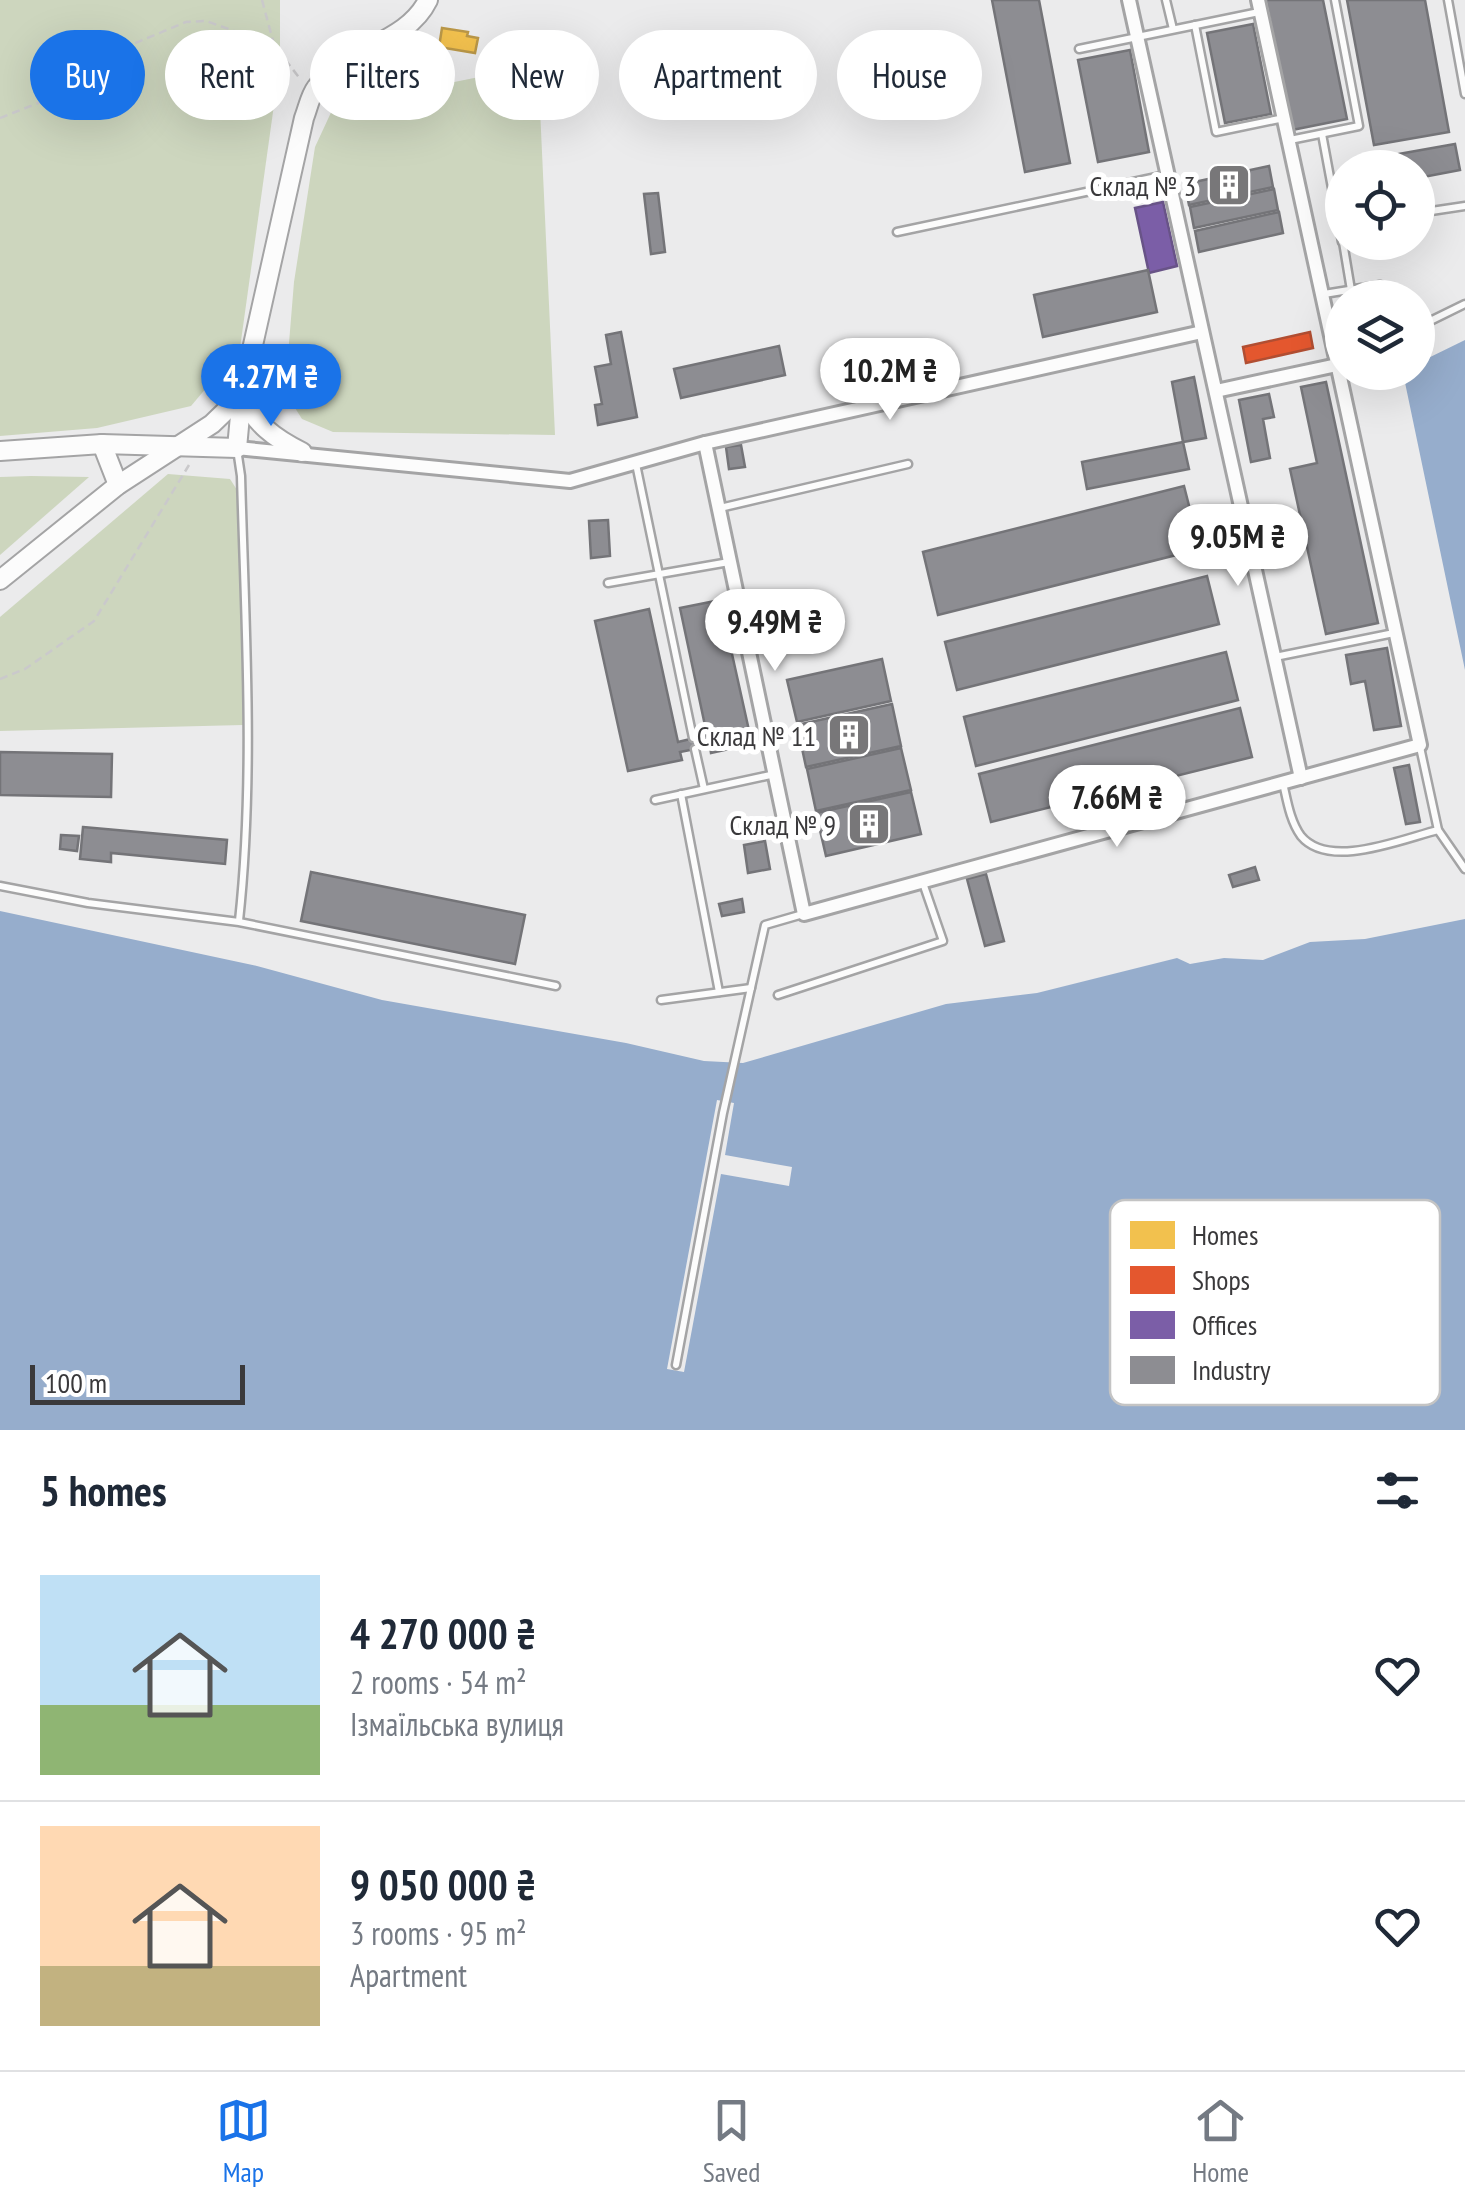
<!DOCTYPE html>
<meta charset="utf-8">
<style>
body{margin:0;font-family:"PT Sans Narrow",sans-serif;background:#f2f2f3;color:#1f2937;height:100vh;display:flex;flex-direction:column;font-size:38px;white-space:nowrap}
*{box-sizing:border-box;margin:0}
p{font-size:32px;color:#747a83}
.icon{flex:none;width:55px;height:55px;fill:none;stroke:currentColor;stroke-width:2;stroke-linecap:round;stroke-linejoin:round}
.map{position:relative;height:1430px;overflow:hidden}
.drawer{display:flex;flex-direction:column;background:#fff;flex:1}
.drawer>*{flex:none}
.banner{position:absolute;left:30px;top:30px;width:1405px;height:90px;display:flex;gap:20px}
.tools{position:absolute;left:1325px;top:150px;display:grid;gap:20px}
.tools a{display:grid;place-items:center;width:110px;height:110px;border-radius:50%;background:#fff;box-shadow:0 10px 40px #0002;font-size:50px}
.scale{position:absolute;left:30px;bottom:25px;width:215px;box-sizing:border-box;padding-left:10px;border:5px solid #3a393b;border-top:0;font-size:28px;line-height:35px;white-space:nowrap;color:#3a393b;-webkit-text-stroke:8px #fff;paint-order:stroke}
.price{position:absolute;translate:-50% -85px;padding:0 22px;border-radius:35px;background:#fff;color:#222;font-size:32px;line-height:65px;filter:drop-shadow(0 2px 5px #0008)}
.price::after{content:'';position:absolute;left:50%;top:60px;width:30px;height:22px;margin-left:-15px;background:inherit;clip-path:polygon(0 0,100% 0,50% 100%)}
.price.selected{background:#1a73e8;color:#fff}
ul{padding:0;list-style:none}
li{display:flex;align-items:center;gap:30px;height:250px;padding:0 40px}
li+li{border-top:2px solid #e0e1e3}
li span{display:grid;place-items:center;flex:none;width:280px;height:200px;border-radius:0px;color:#555}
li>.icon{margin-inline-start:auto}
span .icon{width:120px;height:120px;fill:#fffc;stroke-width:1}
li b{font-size:42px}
h2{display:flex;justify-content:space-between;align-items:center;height:120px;padding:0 40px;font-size:42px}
.tag{padding:0 35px;border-radius:45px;background:#fff;box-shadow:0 10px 40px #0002;font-size:35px;line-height:90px}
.tag.selected{background:#1a73e8;color:#fff}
.menu{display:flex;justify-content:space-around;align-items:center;height:140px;border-top:2px solid #e0e1e3;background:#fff;font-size:28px;color:#747a83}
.menu a{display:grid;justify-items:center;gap:5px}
.menu .selected{color:#1a73e8}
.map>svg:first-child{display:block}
.green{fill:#cdd6be}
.water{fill:#96adcc}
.pier{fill:#ebebec}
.homes{fill:#f2c14e;stroke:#bb9848;stroke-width:2.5}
.shops{fill:#e4572e;stroke:#b14e32;stroke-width:2.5}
.offices{fill:#7b5ea7;stroke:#685387;stroke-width:2.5}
.industry{fill:#8d8d92;stroke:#747478;stroke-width:2.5}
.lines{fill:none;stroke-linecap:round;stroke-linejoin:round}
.lane-casing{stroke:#a4a4a5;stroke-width:11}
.street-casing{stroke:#a4a4a5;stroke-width:18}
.secondary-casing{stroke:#a4a4a5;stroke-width:22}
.path{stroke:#cac9cb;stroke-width:2.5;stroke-dasharray:8 5;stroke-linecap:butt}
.lane{stroke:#fcfcfc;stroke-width:6}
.street{stroke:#fcfcfc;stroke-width:12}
.secondary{stroke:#fcfcfc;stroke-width:18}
.labels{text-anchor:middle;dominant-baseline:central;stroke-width:10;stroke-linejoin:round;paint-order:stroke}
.poi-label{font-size:28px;fill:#3a393b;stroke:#fff;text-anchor:end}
.key{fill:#fff;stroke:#c4c4c4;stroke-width:2.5}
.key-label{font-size:28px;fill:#3a393b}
</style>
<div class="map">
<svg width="1465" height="1430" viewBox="0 0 1465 1430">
<rect width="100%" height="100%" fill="#ebebec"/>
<g class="green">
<path d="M0 0H280V62L240 348 191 406 97 428 0 436Z"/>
<path d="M400 50 385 96 538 65 555 435 333 432 302 419 285 392 294 282 315 147 347 78Z"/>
<path d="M168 474 230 479 239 493 243 725 0 731V617Z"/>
<path d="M31 476 89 477 0 555V477Z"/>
</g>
<g class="water">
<path d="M1465 340V670L1403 373 1418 372V363Z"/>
<path d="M0 911 257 966 382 1000 626 1043 704 1061 743 1063 946 1004 1037 993 1177 958 1190 964 1224 958 1263 960 1310 942 1365 939 1465 919V1430H0Z"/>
</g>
<path class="pier" d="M717 1100 734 1103 725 1155 792 1167 789 1186 721 1174 684 1372 667 1369Z"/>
<path class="homes" d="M442 28 468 32 467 36 478 38 475 53 439 47Z"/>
<path class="shops" d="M1310 332 1313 348 1246 363 1243 347Z"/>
<path class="offices" d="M1163 202 1177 266 1149 273 1135 208Z"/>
<g class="industry">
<path d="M992 0H1039L1070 163 1025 172Z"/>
<path d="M1266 0H1323L1347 119 1292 130Z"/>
<path d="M1347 0H1425L1449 132 1374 145Z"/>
<path d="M1253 24 1271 114 1225 123 1207 33Z"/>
<path d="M1130 50 1149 152 1098 162 1078 60Z"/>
<path d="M1455 144 1460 170 1418 178V168H1378L1376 158Z"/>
<path d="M1269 166 1273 187 1189 205 1185 184Z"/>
<path d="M1274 189 1278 210 1194 228 1190 207Z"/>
<path d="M658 193 665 252 651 254 644 194Z"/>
<path d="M1279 212 1283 233 1199 252 1195 231Z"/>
<path d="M1148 270 1157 312 1043 337 1034 295Z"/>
<path d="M621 332 637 417 598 425 595 405 602 404 595 367 611 364 606 335Z"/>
<path d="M779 346 785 375 681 398 674 369Z"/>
<path d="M1194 377 1206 438 1183 442 1172 382Z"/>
<path d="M1326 382 1378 623 1326 634 1290 469 1317 463 1301 387Z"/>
<path d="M1269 394 1274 417 1263 419 1270 458 1251 462 1239 400Z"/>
<path d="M1183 442 1189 469 1087 489 1082 462Z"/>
<path d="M741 445 745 467 729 469 726 447Z"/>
<path d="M1184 486 1200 549 938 615 923 552Z"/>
<path d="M608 520 610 556 591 558 589 521Z"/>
<path d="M1207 576 1219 624 957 690 945 642Z"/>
<path d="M720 600 752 744 711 753 710 746 680 752 682 760 628 771 595 621 649 609 678 742 707 735 680 608Z"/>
<path d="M1387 648 1401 726 1374 730 1365 681 1351 684 1346 655Z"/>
<path d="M1226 652 1238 700 976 766 964 717Z"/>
<path d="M882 659 891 701 797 722 787 680Z"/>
<path d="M892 704 901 746 806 767 797 725Z"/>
<path d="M1240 708 1252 757 991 822 979 774Z"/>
<path d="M901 748 911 790 816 811 807 769Z"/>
<path d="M0 752 112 754 111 797 0 795Z"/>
<path d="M1409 765 1420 822 1406 824 1394 768Z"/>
<path d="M911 792 921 834 826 856 816 813Z"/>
<path d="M83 827 227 840 225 864 111 853V862L80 859Z"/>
<path d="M61 835 79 836 77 851 60 849Z"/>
<path d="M765 841 770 869 748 873 744 845Z"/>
<path d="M1255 867 1259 880 1233 887 1229 875Z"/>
<path d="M311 872 525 915 515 964 301 921Z"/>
<path d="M986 874 1004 941 985 946 967 879Z"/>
<path d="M742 899 744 912 722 916 719 904Z"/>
</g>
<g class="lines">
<g class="lane-casing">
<g id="lane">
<path d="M1166 0 1173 29"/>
<path d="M1448 0 1465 94"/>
<path d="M1195 25 1216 132 1284 118"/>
<path d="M1079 49 1259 12"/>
<path d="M1322 134 1342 242"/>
<path d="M1290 140 1359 126 1335 0"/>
<path d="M1418 213 1465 206"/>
<path d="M897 232 1166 175"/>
<path d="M1343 242 1351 290"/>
<path d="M1324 294 1380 285 1384 298"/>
<path d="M1418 327 1465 304"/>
<path d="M237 449 241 476C245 624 255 773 239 921"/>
<path d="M636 464 693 738"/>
<path d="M720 508 908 464"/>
<path d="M608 583 729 562"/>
<path d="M1275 657 1394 633"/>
<path d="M1420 747 1438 830 1465 869"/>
<path d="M695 749 704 789"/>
<path d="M1283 783C1287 800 1290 821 1301 836 1329 870 1402 839 1438 830"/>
<path d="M681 794 719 992"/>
<path d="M655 800 775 774"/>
<path d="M0 886 88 903 239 922 556 986"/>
<path d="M778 995 943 941 923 883"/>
<path d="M661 1000 751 988"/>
<path d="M676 1365 723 1113 765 925 803 914"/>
</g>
</g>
<g class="street-casing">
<g id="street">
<path d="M1129 0 1301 778"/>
<path d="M1216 391 1337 365"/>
<path d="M705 443 804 914 1420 745 1258 0"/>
<path d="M237 448 570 481 705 443 1202 332"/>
</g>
</g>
<g class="secondary-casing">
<g id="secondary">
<path d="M242 395C255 424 274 438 302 452"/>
<path d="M102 444 118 485"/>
<path d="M0 451 102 444 237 448 242 394 304 118C308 108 310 96 316 88 345 47 406 45 428 0"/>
<path d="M0 580 118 485 212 424 242 395"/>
</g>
</g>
<g class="path">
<path d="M262 0 274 45 301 80"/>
<path d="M0 118 61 94 116 51 186 22 206 21 274 45"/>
<path d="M0 679 25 669 94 621 189 465"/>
</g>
<use href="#lane" class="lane"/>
<use href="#street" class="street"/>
<use href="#secondary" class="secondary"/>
</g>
<defs>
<g id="building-square" transform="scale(2.25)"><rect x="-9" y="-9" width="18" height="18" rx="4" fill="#787779" stroke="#fff"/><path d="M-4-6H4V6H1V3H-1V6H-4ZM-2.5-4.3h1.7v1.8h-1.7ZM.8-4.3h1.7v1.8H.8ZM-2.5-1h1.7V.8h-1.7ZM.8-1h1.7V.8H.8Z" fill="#fff"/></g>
</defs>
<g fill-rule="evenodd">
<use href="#building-square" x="1229" y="185"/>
<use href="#building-square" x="849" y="735"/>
<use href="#building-square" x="869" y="824"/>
</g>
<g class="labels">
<g class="poi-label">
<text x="1196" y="185">Склад № 3</text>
<text x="816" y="735">Склад № 11</text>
<text x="836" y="824">Склад № 9</text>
</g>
</g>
<rect x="1110" y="1200" width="330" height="205" rx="15" class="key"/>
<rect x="1130" y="1221" width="45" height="28" fill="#f2c14e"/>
<rect x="1130" y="1266" width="45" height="28" fill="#e4572e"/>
<rect x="1130" y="1311" width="45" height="28" fill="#7b5ea7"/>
<rect x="1130" y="1356" width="45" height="28" fill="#8d8d92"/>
<g class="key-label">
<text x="1192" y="1245">Homes</text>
<text x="1192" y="1290">Shops</text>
<text x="1192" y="1335">Offices</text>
<text x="1192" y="1380">Industry</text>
</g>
</svg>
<div class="tools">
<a><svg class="icon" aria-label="locate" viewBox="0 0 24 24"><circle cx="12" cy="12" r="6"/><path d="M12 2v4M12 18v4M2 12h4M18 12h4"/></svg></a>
<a><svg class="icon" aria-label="layers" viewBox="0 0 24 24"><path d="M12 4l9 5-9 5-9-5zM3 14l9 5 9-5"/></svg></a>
</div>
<div class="scale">100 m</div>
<b class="price" style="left:890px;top:423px">10.2M ₴</b>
<b class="price selected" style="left:271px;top:429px">4.27M ₴</b>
<b class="price" style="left:1238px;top:589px">9.05M ₴</b>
<b class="price" style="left:775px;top:674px">9.49M ₴</b>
<b class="price" style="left:1117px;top:850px">7.66M ₴</b>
<div class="banner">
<a class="tag selected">Buy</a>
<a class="tag">Rent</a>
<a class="tag">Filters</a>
<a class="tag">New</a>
<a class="tag">Apartment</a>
<a class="tag">House</a>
</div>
</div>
<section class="drawer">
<h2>5 homes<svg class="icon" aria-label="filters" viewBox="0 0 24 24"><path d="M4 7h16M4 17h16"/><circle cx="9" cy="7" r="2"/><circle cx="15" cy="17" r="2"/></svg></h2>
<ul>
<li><span style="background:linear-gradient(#bfe0f5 65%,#8fb573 0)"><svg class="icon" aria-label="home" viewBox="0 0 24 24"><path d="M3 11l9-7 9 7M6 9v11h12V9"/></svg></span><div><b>4 270 000 ₴</b><p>2 rooms · 54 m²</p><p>Ізмаїльська вулиця</p></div><svg class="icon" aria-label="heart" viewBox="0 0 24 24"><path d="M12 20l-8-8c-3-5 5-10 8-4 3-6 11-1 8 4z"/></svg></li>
<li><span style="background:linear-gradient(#ffd9b3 70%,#c2b280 0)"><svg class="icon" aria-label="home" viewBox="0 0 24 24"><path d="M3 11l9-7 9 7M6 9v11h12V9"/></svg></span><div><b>9 050 000 ₴</b><p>3 rooms · 95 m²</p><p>Apartment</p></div><svg class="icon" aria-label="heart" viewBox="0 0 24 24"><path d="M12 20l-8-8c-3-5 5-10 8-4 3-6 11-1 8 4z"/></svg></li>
</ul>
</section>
<nav class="menu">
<a class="selected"><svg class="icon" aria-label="map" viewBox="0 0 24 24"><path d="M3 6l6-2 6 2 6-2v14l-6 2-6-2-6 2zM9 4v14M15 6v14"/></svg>Map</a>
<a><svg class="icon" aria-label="saved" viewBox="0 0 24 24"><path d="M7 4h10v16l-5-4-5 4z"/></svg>Saved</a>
<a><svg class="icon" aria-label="home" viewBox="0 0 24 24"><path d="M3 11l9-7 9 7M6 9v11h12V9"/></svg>Home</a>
</nav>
